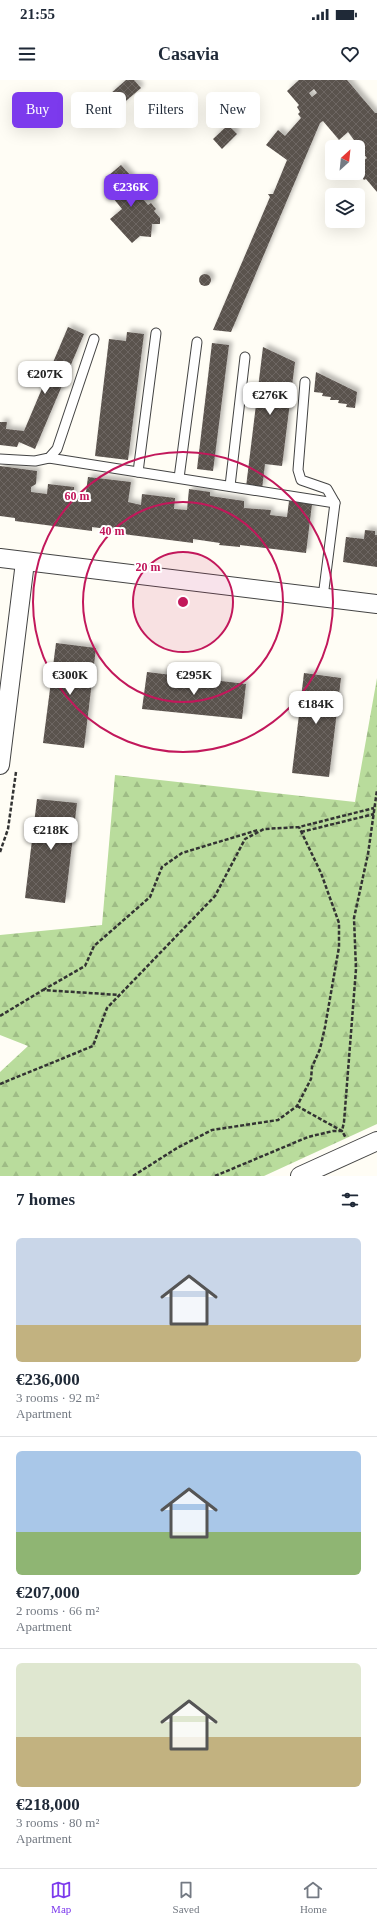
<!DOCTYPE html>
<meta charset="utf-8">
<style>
body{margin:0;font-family:"Times New Roman",serif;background:#f6f6f7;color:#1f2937;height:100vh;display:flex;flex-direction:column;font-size:15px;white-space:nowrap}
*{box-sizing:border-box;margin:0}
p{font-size:13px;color:#747a83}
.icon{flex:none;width:22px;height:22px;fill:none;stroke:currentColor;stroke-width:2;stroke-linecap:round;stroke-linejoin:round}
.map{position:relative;height:1096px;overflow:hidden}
.panel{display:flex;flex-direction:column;background:#fff;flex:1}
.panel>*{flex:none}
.top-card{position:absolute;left:12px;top:12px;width:353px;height:36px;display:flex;gap:8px}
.needle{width:26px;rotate:27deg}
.tools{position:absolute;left:325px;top:60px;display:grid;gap:8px}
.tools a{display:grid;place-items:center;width:40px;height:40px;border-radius:6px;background:#fff;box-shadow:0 4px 16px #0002;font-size:20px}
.price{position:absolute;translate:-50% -34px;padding:0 9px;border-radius:8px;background:#fff;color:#222;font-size:13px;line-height:26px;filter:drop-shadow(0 1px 2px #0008)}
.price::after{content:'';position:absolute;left:50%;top:24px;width:12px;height:9px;margin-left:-6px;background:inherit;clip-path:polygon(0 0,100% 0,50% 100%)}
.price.active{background:#7c3aed;color:#fff}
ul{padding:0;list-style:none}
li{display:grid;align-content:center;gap:8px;height:212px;padding:0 16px}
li+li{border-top:1px solid #e0e1e3}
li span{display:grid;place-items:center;height:124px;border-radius:6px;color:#555}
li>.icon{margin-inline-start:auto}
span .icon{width:72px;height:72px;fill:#fffc;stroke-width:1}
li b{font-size:17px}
h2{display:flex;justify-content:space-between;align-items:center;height:48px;padding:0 16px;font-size:17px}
.chip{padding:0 14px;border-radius:6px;background:#fff;box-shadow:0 4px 16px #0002;font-size:14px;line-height:36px}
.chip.active{background:#7c3aed;color:#fff}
.status{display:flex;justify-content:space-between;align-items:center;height:28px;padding:0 20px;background:#fff;direction:ltr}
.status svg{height:11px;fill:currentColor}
header{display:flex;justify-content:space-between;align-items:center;height:52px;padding:0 16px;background:#fff;font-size:18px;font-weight:700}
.menu{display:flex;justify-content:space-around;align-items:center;height:56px;border-top:1px solid #e0e1e3;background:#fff;font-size:11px;color:#747a83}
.menu a{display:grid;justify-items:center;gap:2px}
.menu .active{color:#7c3aed}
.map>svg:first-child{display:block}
.forest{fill:url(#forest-firs)}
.building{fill:url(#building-cross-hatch);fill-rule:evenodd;filter:url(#shadow)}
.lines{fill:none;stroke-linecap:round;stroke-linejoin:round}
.service-casing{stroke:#444;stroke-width:11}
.minor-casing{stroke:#444;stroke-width:20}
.path{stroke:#333;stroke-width:2.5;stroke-dasharray:4 2;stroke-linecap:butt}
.service{stroke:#fff;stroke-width:9}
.minor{stroke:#fff;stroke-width:18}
.ring{fill:none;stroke:#c2185b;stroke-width:2}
.centre{fill:#c2185b;stroke:#fff;stroke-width:2}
.ring-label{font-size:12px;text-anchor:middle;font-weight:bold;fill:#c2185b;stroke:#fff;stroke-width:4;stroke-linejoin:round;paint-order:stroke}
</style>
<div class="status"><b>21:55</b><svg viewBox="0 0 49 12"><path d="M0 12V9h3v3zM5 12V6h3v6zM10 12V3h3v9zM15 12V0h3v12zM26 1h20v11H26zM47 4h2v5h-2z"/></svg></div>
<header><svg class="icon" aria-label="menu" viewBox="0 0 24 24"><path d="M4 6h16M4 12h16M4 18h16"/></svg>Casavia<svg class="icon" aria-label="heart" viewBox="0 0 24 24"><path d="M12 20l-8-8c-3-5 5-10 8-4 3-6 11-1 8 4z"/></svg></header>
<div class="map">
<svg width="377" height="1096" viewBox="0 0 377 1096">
<defs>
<pattern id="forest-firs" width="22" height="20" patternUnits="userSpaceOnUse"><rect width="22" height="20" fill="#b9dc9c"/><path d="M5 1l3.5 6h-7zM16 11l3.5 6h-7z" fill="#9ebc85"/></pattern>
<pattern id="building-cross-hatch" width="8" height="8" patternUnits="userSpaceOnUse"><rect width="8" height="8" fill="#5a524d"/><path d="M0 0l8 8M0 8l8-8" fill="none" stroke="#6d6662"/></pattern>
<filter id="shadow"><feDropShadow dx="3.5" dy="-3.5" stdDeviation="2" flood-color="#0004"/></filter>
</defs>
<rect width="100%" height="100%" fill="#fffdf5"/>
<path class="forest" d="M377 598V1044L264 1096H0V992L28 966 0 955V855L102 845 115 695 355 722Z"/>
<g class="building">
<path d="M126 0H134L141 8 120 26 110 14Z"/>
<path d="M299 0H347L375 33H377V112L366 99 364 100 358 93V85L367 78 361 71 358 73V67H354L355 66 352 62 354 60 348 52 339 60 323 41 320 43 231 252 213 250 270 117 268 114H273L287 80 266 65 278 50 285 56 301 38 298 34 300 32 297 27 299 25 287 11ZM314 9 317 13 312 17 309 13Z"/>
<path d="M228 45 237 54 222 69 213 59Z"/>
<path d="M121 85 132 97 123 105 125 108 130 104 148 125 151 123 156 129 154 131 160 138V144H152L151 157 140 156 132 163 110 139 122 129 109 113 111 111 105 103 111 97 109 95Z"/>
<circle cx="205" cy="200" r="6"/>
<path d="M68 247 84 254 35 369 19 362 17 367 0 365V342H7L6 349 24 351Z"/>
<path d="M127 252 144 254 128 380 95 376 109 259 126 261Z"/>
<path d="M212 263 229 265 213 391 197 389Z"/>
<path d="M263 267 295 282 282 386 265 384 262 409 246 407Z"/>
<path d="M316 292 357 312 355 328 346 327 347 324 338 323 339 320H330L331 317 322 316 323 313 314 312Z"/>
<path d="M0 386 37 391 36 404 31 407V412L47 414 48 404 74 407V417L85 419 88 397 131 402 128 422 141 425 142 414 175 418 174 429 187 430 189 409 210 412V416L244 421V428L271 430 270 435 287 437 289 421 312 424 306 473 240 465V467L219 465 220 463 193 459V463L115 453V450L92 447V451L15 441V438L0 436Z"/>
<path d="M365 450 375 451V455H377V487L343 482 346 457 364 459Z"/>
<path d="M56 563 96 568 84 668 43 663Z"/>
<path d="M147 592 246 604 242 639 142 629Z"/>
<path d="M304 593 341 598 329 697 292 693Z"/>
<path d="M37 719 77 723 65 823 25 818Z"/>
</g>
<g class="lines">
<g class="service-casing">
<g id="service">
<path d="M305 302 298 390 301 400 327 409 335 423 323 517"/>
<path d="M49 378 335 423"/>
<path d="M0 379 35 381 49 378 57 369 94 259"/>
<path d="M138 392 156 253"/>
<path d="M179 398 197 262"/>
<path d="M230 406 245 277"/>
</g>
</g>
<g class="minor-casing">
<g id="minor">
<path d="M0 478 377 524"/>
<path d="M0 685 25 482"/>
<path d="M300 1096 377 1061"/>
</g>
</g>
<g class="path">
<path d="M301 752 374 734"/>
<path d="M0 772 8 749 16 692"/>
<path d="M43 910 85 886 94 866 150 817 162 787 182 773 258 750"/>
<path d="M0 936 43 910 120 915"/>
<path d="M0 1004 93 966 107 928 215 816 245 759 264 749 299 747 374 728"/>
<path d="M297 1026 342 1051 344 1042 356 889 354 838 368 774 377 710"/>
<path d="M133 1096 177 1068 212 1050 278 1040 297 1026 311 999 312 987 320 969 325 947 339 867V843L321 793 299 747"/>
<path d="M215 1096 308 1057 333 1051H342L346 1058"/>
</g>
<use href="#service" class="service"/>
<use href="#minor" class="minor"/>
</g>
<circle cx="183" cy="522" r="50" fill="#c2185b" fill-opacity=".12"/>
<g class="ring">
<circle cx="183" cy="522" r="50"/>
<circle cx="183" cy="522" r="100"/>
<circle cx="183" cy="522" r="150"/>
</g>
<circle cx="183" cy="522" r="6" class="centre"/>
<g class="ring-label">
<text x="77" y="420">60 m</text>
<text x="112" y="455">40 m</text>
<text x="148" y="491">20 m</text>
</g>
</svg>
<div class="tools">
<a><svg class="needle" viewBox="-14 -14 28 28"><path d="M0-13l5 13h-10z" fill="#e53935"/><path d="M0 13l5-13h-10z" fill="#747a83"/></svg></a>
<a><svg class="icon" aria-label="layers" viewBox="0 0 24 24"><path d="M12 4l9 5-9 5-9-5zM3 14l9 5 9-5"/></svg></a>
</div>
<b class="price active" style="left:131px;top:128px">€236K</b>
<b class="price" style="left:45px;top:315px">€207K</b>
<b class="price" style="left:270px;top:336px">€276K</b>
<b class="price" style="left:70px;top:616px">€300K</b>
<b class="price" style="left:194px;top:616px">€295K</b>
<b class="price" style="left:316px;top:645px">€184K</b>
<b class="price" style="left:51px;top:771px">€218K</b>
<div class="top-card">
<a class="chip active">Buy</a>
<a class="chip">Rent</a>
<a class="chip">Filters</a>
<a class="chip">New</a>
</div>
</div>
<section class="panel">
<h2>7 homes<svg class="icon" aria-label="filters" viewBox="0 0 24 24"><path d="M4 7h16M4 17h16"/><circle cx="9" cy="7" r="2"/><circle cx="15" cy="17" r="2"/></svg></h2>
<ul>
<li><span style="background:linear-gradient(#c9d6e8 70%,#c2b280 0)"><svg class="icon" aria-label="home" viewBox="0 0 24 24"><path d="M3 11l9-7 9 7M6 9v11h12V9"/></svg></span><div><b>€236,000</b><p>3 rooms · 92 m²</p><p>Apartment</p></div></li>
<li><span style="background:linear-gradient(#a9c7e8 65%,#8fb573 0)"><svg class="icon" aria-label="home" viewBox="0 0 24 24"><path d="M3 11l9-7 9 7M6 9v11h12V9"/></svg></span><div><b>€207,000</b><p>2 rooms · 66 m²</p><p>Apartment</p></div></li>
<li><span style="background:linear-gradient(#dfe7d0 60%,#c2b280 0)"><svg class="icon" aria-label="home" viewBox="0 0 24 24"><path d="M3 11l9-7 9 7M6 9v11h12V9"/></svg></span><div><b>€218,000</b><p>3 rooms · 80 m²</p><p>Apartment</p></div></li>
</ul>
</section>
<nav class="menu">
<a class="active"><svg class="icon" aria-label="map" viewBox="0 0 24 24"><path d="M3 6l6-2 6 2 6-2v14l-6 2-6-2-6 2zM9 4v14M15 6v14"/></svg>Map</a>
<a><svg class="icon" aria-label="saved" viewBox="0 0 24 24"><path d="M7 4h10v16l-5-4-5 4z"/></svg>Saved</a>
<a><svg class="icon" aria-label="home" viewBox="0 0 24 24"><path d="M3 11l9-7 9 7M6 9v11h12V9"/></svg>Home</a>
</nav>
